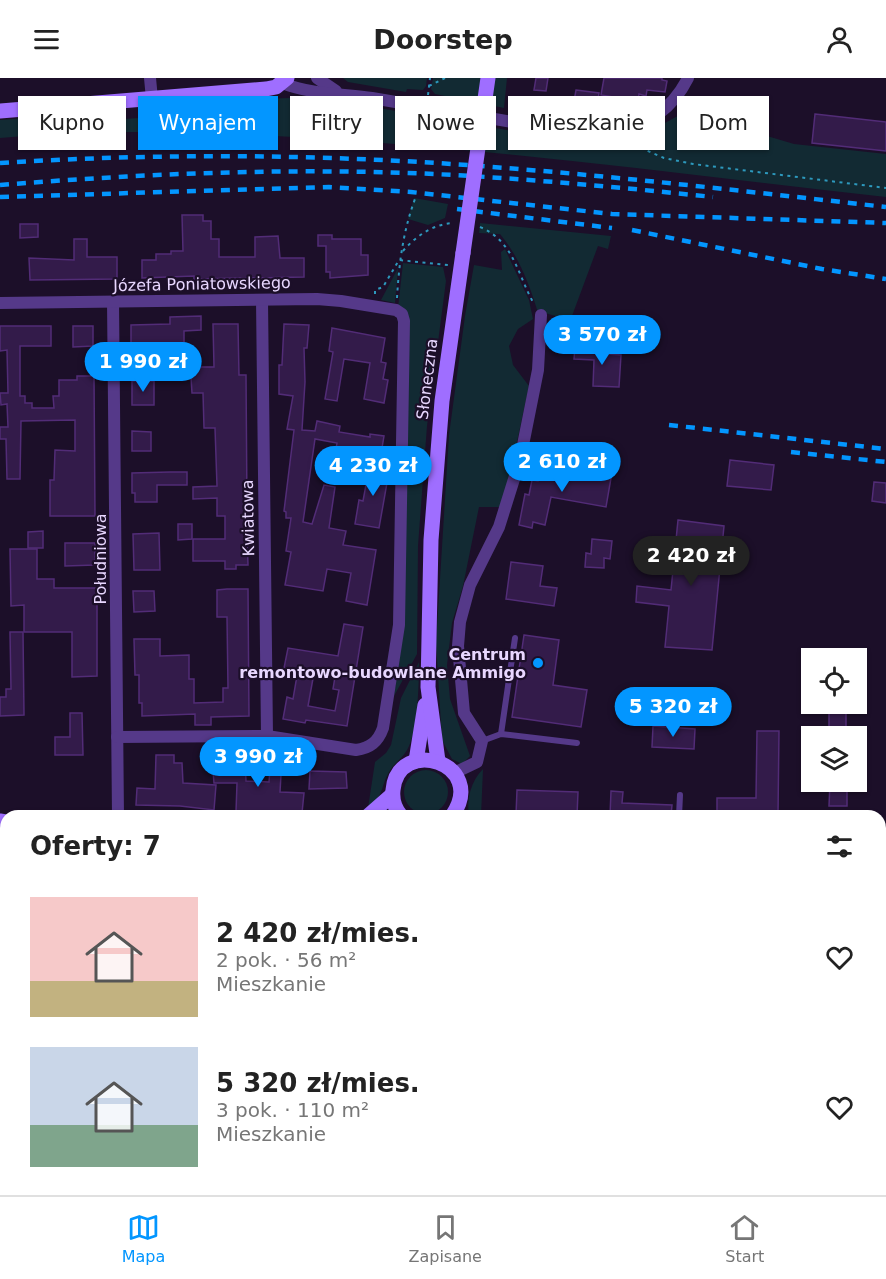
<!DOCTYPE html>
<html lang="pl">
<meta charset="utf-8">
<style>
body{margin:0;font-family:"DejaVu Sans",sans-serif;background:#f6f6f6;color:#222;height:100vh;display:flex;flex-direction:column;font-size:22px;white-space:nowrap}
*{box-sizing:border-box;margin:0}
p{font-size:20px;color:#767676}
.icon{flex:none;width:33px;height:33px;fill:none;stroke:currentColor;stroke-width:2;stroke-linecap:round;stroke-linejoin:round}
.map{position:relative;flex:1;overflow:hidden}
.panel{position:absolute;left:0px;top:732px;width:886px;height:386px;display:flex;flex-direction:column;background:#fff;border-radius:18px 18px 0 0;box-shadow:0 2px 4px #0004}
.panel>*{flex:none}
.top-card{position:absolute;left:18px;top:18px;width:850px;height:54px;display:flex;gap:12px}
.tools{position:absolute;left:801px;top:570px;display:grid;gap:12px}
.tools a{display:grid;place-items:center;width:66px;height:66px;border-radius:0px;background:#fff;box-shadow:0 2px 4px #0004;font-size:30px}
.price{position:absolute;translate:-50% -51px;padding:0 14px;border-radius:21px;background:#0396ff;color:#fff;font-size:20px;line-height:39px;filter:drop-shadow(0 2px 3px #0008)}
.price::after{content:'';position:absolute;left:50%;top:36px;width:18px;height:14px;margin-left:-9px;background:inherit;clip-path:polygon(0 0,100% 0,50% 100%)}
.price.current{background:#222;color:#fff}
ul{padding:0;list-style:none}
li{display:flex;align-items:center;gap:18px;height:150px;padding:0 30px}
li span{display:grid;place-items:center;flex:none;width:168px;height:120px;border-radius:0px;color:#555}
li>.icon{margin-inline-start:auto}
span .icon{width:72px;height:72px;fill:#fffc;stroke-width:1}
li b{font-size:26px}
h2{display:flex;justify-content:space-between;align-items:center;height:72px;padding:0 30px;font-size:26px}
.tag{padding:0 21px;border-radius:0px;background:#fff;box-shadow:0 2px 4px #0004;font-size:21px;line-height:54px}
.tag.current{background:#0396ff;color:#fff}
header{display:flex;justify-content:space-between;align-items:center;height:78px;padding:0 30px;background:#fff;font-size:27px;font-weight:600}
.tabs{display:flex;justify-content:space-around;align-items:center;height:84px;border-top:2px solid #e0e0e0;background:#fff;font-size:16px;color:#767676}
.tabs a{display:grid;justify-items:center;gap:3px}
.tabs .current{color:#0396ff}
.map>svg:first-child{display:block}
.green{fill:#122a33}
.building{fill:#331b4a;stroke:#522c77;stroke-width:1.5;fill-rule:evenodd}
.lines{fill:none;stroke-linecap:round;stroke-linejoin:round}
.path{stroke:#2d99bd;stroke-width:2;stroke-dasharray:3 4.5;stroke-linecap:butt}
.lane{stroke:#553989;stroke-width:6}
.street{stroke:#553989;stroke-width:12}
.secondary{stroke:#9f6eff;stroke-width:15}
.rail{stroke:#0396ff;stroke-width:4.5;stroke-dasharray:9 8;stroke-linecap:butt}
.secondary-bridge{stroke:#9f6eff;stroke-width:15}
.poi-dot{fill:#0396ff;stroke:#1c0f29;stroke-width:2}
.labels{text-anchor:middle;dominant-baseline:central;stroke-width:4.5;stroke-linejoin:round;paint-order:stroke}
.street-label{font-size:16px;fill:#e8d7ff;stroke:#1c0f29}
.poi-label{font-size:16px;font-weight:bold;fill:#e8d7ff;stroke:#1c0f29;text-anchor:end}
</style>
<header><svg class="icon" aria-label="menu" viewBox="0 0 24 24"><path d="M4 6h16M4 12h16M4 18h16"/></svg>Doorstep<svg class="icon" aria-label="person" viewBox="0 0 24 24"><circle cx="12" cy="8" r="4"/><path d="M4 21q1-7 8-7t8 7"/></svg></header>
<div class="map">
<svg width="886" height="1117" viewBox="0 0 886 1117">
<rect width="100%" height="100%" fill="#1c0f29"/>
<g class="green">
<path d="M343 0H427L426 8 423 12 407 11 406 14 348 4Z"/>
<path d="M433 0H507L504 30 435 16 431 11Z"/>
<path d="M289 20 326 21 583 65 613 66 641 58 685 34 794 66 886 76V119C706 99 526 75 344 62 230 55 115 49 0 60V42L98 34 124 41 153 39 167 28 212 23Z"/>
<path d="M414 120 448 126 445 140 428 147 408 141Z"/>
<path d="M480 145 611 158 608 171 598 168 569 246 559 239 545 235 539 238C530 208 520 180 500 156L479 155Z"/>
<path d="M505 171 529 222 533 241 518 251 509 268 513 287 529 308 503 429H479L463 508 452 545 447 587 450 621 470 678 462 686 452 681 442 662 436 565 449 357 465 238 474 187 502 192 501 174Z"/>
<path d="M403 185 443 189 446 203 427 348 418 468 417 576 394 618 404 546 398 230Z"/>
<path d="M398 190 395 225 381 222Z"/>
<path d="M419 584C419 605 418 655 407 672 402 681 394 685 389 694 380 710 385 716 368 730L375 684 386 675 391 667 401 620Z"/>
<path d="M483 691 481 738H469C466 721 471 703 483 691Z"/>
<circle cx="426" cy="714" r="22"/>
</g>
<g class="building">
<path d="M536 0H548L546 13 534 12Z"/>
<path d="M604 0H662V2L667 3 665 14 647 12 646 18 639 16 638 23 601 17Z"/>
<path d="M576 12 599 15 596 33 573 29Z"/>
<path d="M815 36 886 44V73L812 65Z"/>
<path d="M182 137H203V143H211V161H219V179H255V159L278 158 280 180H304V199L194 201V198L142 200V182H156V176H171V173H183Z"/>
<path d="M20 146H38V159L20 160Z"/>
<path d="M318 157H332V161H361V177H368V197L330 200V194H326V168H318Z"/>
<path d="M74 161H87V179H117V201L30 202 29 180 74 182Z"/>
<path d="M201 238V252L184 253V289H214L213 246H238L239 297H246L247 429H245L246 458H247L248 487H236V491H225V483H193V461H225V438H217V420L193 421V409L217 408 215 350H204L203 315H192L191 299 172 300 170 269 131 270V247L170 246V239Z"/>
<path d="M284 246 309 247 307 270H304L305 304 302 352 315 353 317 343 340 348 339 354 370 359V356L384 358 380 382 349 378 348 384 334 382 337 365 315 361 303 444 312 446 324 407 335 409 329 450 346 453 343 467 376 472 367 527 346 523 351 495 327 491 323 513 285 507 291 474 286 473 291 440H286V434L284 433 294 352 287 351 293 318 279 316V287H282Z"/>
<path d="M0 248H51V268H20V318H25V325H32V330H54L53 318H59V302H77V298H94L95 438H50V402H54L55 372 75 373V342L21 343 20 401H7L6 361H0V349H8L7 326 1 327 0 315H8L7 272 0 273Z"/>
<path d="M73 248H93V268L73 269Z"/>
<path d="M332 250 385 260 381 284 386 285 383 301 388 302 384 325 364 321 370 285 344 281 337 323 325 321 333 274 329 273Z"/>
<path d="M575 269 607 270V276L621 277 619 309 593 308 594 282 574 281Z"/>
<rect x="132" y="303" width="22" height="24"/>
<path d="M132 353 151 354V373H132Z"/>
<path d="M730 382 774 387 771 412 727 408Z"/>
<path d="M370 385 390 388 379 450 355 446 359 422 363 423Z"/>
<path d="M540 388 611 400 606 429 551 419 545 447 533 444 532 450 519 447 525 416 529 417 532 402 538 403Z"/>
<path d="M170 394H187V407H157V424H135V415H132V395Z"/>
<path d="M874 404 886 405V425L872 423Z"/>
<path d="M678 442 724 448 712 572 665 569 669 528 636 524 637 508 671 512Z"/>
<path d="M178 446H192V461L178 462Z"/>
<path d="M43 453V470H28V454Z"/>
<path d="M159 455 160 492H134L133 456Z"/>
<path d="M592 461 612 463 610 481 604 480V490L585 489 586 475 591 476Z"/>
<path d="M65 465H95V487L65 488Z"/>
<path d="M10 471H37V501H54V510H97V598L72 599V554H24V527L11 528Z"/>
<path d="M511 484 543 488 540 508 557 510 554 528 506 521Z"/>
<path d="M227 511H248L249 638 211 639V647H195V636L142 638V625H139V597H135L134 561H160V578L189 577V601H194V625L223 624V610H228L227 539H217V512Z"/>
<path d="M133 513H154L155 533 134 534Z"/>
<path d="M344 546 363 549 347 648 306 642 305 645 283 641 287 619 293 621 298 592 284 590 288 570 338 578ZM314 595 335 599 333 611 339 612 335 633 308 628Z"/>
<path d="M10 554H23L24 637 0 638V619H6V611H11Z"/>
<path d="M524 557 559 562 553 607 587 612 581 649 512 639Z"/>
<rect x="829" y="633" width="17" height="25"/>
<path d="M70 635H82L83 677H55V659H70Z"/>
<path d="M653 648 695 651 694 671 652 669Z"/>
<path d="M757 653H779L778 738H717V720H756Z"/>
<path d="M156 677H174V685H182L183 705 216 707 214 732 180 728 136 727 137 710 155 711Z"/>
<path d="M271 678 282 679 280 714 304 715 302 735 236 734 237 705H214L212 681H245L246 703 269 704Z"/>
<path d="M310 693 346 694 347 710 309 711Z"/>
<path d="M830 704H847V728H829Z"/>
<path d="M517 712 578 714 577 738 516 737Z"/>
<path d="M611 713 623 714 622 725 672 727 671 738H610Z"/>
</g>
<g class="lines">
<g class="path">
<path d="M429 8 445 0"/>
<path d="M428 17 430 0"/>
<path d="M627 64 664 80 693 86 886 110"/>
<path d="M429 66 432 42"/>
<path d="M480 149C514 163 518 198 534 226"/>
<path d="M403 173C416 158 433 146 454 145"/>
<path d="M375 216V212L383 209 399 182 448 187"/>
<path d="M397 220C399 186 403 153 415 121"/>
</g>
<g class="lane">
<path d="M501 656 515 560"/>
<path d="M482 663 501 656 577 665"/>
<path d="M679 738 680 717"/>
<path d="M880 816 886 792"/>
<path d="M880 834 886 835"/>
<path d="M880 1055 886 1056"/>
</g>
<g class="street">
<path d="M150 0 152 21"/>
<path d="M317 0 336 13"/>
<path d="M282 5C309 16 343 16 372 20 423 29 473 37 524 46 553 50 586 60 614 55 647 48 673 30 688 0"/>
<path d="M262 222 267 658"/>
<path d="M113 223 118 738"/>
<path d="M0 225 317 221 341 223 396 232 402 236 404 243 399 547 383 650C378 664 370 670 356 672L267 658 117 659"/>
<path d="M454 695 477 684 482 663 464 635 458 568 460 544 470 507 499 449 520 382 538 292 541 237"/>
<path d="M0 772 3 744"/>
<path d="M250 1112 336 1114"/>
<path d="M133 1117V1112"/>
</g>
<g class="secondary">
<path d="M0 33 266 11 276 9 287 0"/>
<path d="M416 683 425 627"/>
<path d="M438 683 428 609 431 462 442 323 463 175"/>
<path d="M368 738 392 717"/>
<path d="M401 738C395 731 392 721 393 712 398 657 489 685 452 738"/>
<path d="M0 743 6 744"/>
<path d="M880 786H886"/>
<path d="M688 1112 690 1117"/>
</g>
<g class="rail">
<path d="M0 85C160 75 320 76 480 88 616 98 751 114 886 129"/>
<path d="M0 107C151 95 303 89 454 97 541 102 627 110 713 119"/>
<path d="M0 119 329 109 411 114 612 136 886 145"/>
<path d="M457 131 612 150"/>
<path d="M632 152 822 191 886 201"/>
<path d="M669 347 886 371"/>
<path d="M791 374 886 384"/>
</g>
<path class="secondary-bridge" d="M463 175 488 0"/>
</g>
<circle class="poi-dot" cx="538" cy="585" r="6"/>
<g class="labels">
<g class="street-label">
<text transform="translate(202 206) rotate(-1)">Józefa Poniatowskiego</text>
<text transform="translate(427 301) rotate(-83)">Słoneczna</text>
<text transform="translate(248 440) rotate(-91)">Kwiatowa</text>
<text transform="translate(100 481) rotate(-90)">Południowa</text>
</g>
<g class="poi-label">
<text x="526" y="576">Centrum<tspan x="526" dy="18">remontowo-budowlane Ammigo</tspan></text>
</g>
</g>
</svg>
<div class="tools">
<a><svg class="icon" aria-label="locate" viewBox="0 0 24 24"><circle cx="12" cy="12" r="6"/><path d="M12 2v4M12 18v4M2 12h4M18 12h4"/></svg></a>
<a><svg class="icon" aria-label="layers" viewBox="0 0 24 24"><path d="M12 4l9 5-9 5-9-5zM3 14l9 5 9-5"/></svg></a>
</div>
<b class="price" style="left:602px;top:288px">3 570 zł</b>
<b class="price" style="left:143px;top:315px">1 990 zł</b>
<b class="price" style="left:562px;top:415px">2 610 zł</b>
<b class="price" style="left:373px;top:419px">4 230 zł</b>
<b class="price current" style="left:691px;top:509px">2 420 zł</b>
<b class="price" style="left:673px;top:660px">5 320 zł</b>
<b class="price" style="left:258px;top:710px">3 990 zł</b>
<div class="top-card">
<a class="tag">Kupno</a>
<a class="tag current">Wynajem</a>
<a class="tag">Filtry</a>
<a class="tag">Nowe</a>
<a class="tag">Mieszkanie</a>
<a class="tag">Dom</a>
</div>
<section class="panel">
<h2>Oferty: 7<svg class="icon" aria-label="filters" viewBox="0 0 24 24"><path d="M4 7h16M4 17h16"/><circle cx="9" cy="7" r="2"/><circle cx="15" cy="17" r="2"/></svg></h2>
<ul>
<li><span style="background:linear-gradient(#f6c9c9 70%,#c2b280 0)"><svg class="icon" aria-label="home" viewBox="0 0 24 24"><path d="M3 11l9-7 9 7M6 9v11h12V9"/></svg></span><div><b>2 420 zł/mies.</b><p>2 pok. · 56 m²</p><p>Mieszkanie</p></div><svg class="icon" aria-label="heart" viewBox="0 0 24 24"><path d="M12 20l-8-8c-3-5 5-10 8-4 3-6 11-1 8 4z"/></svg></li>
<li><span style="background:linear-gradient(#c9d6e8 65%,#7fa58c 0)"><svg class="icon" aria-label="home" viewBox="0 0 24 24"><path d="M3 11l9-7 9 7M6 9v11h12V9"/></svg></span><div><b>5 320 zł/mies.</b><p>3 pok. · 110 m²</p><p>Mieszkanie</p></div><svg class="icon" aria-label="heart" viewBox="0 0 24 24"><path d="M12 20l-8-8c-3-5 5-10 8-4 3-6 11-1 8 4z"/></svg></li>
</ul>
</section>
</div>
<nav class="tabs">
<a class="current"><svg class="icon" aria-label="map" viewBox="0 0 24 24"><path d="M3 6l6-2 6 2 6-2v14l-6 2-6-2-6 2zM9 4v14M15 6v14"/></svg>Mapa</a>
<a><svg class="icon" aria-label="saved" viewBox="0 0 24 24"><path d="M7 4h10v16l-5-4-5 4z"/></svg>Zapisane</a>
<a><svg class="icon" aria-label="home" viewBox="0 0 24 24"><path d="M3 11l9-7 9 7M6 9v11h12V9"/></svg>Start</a>
</nav>
